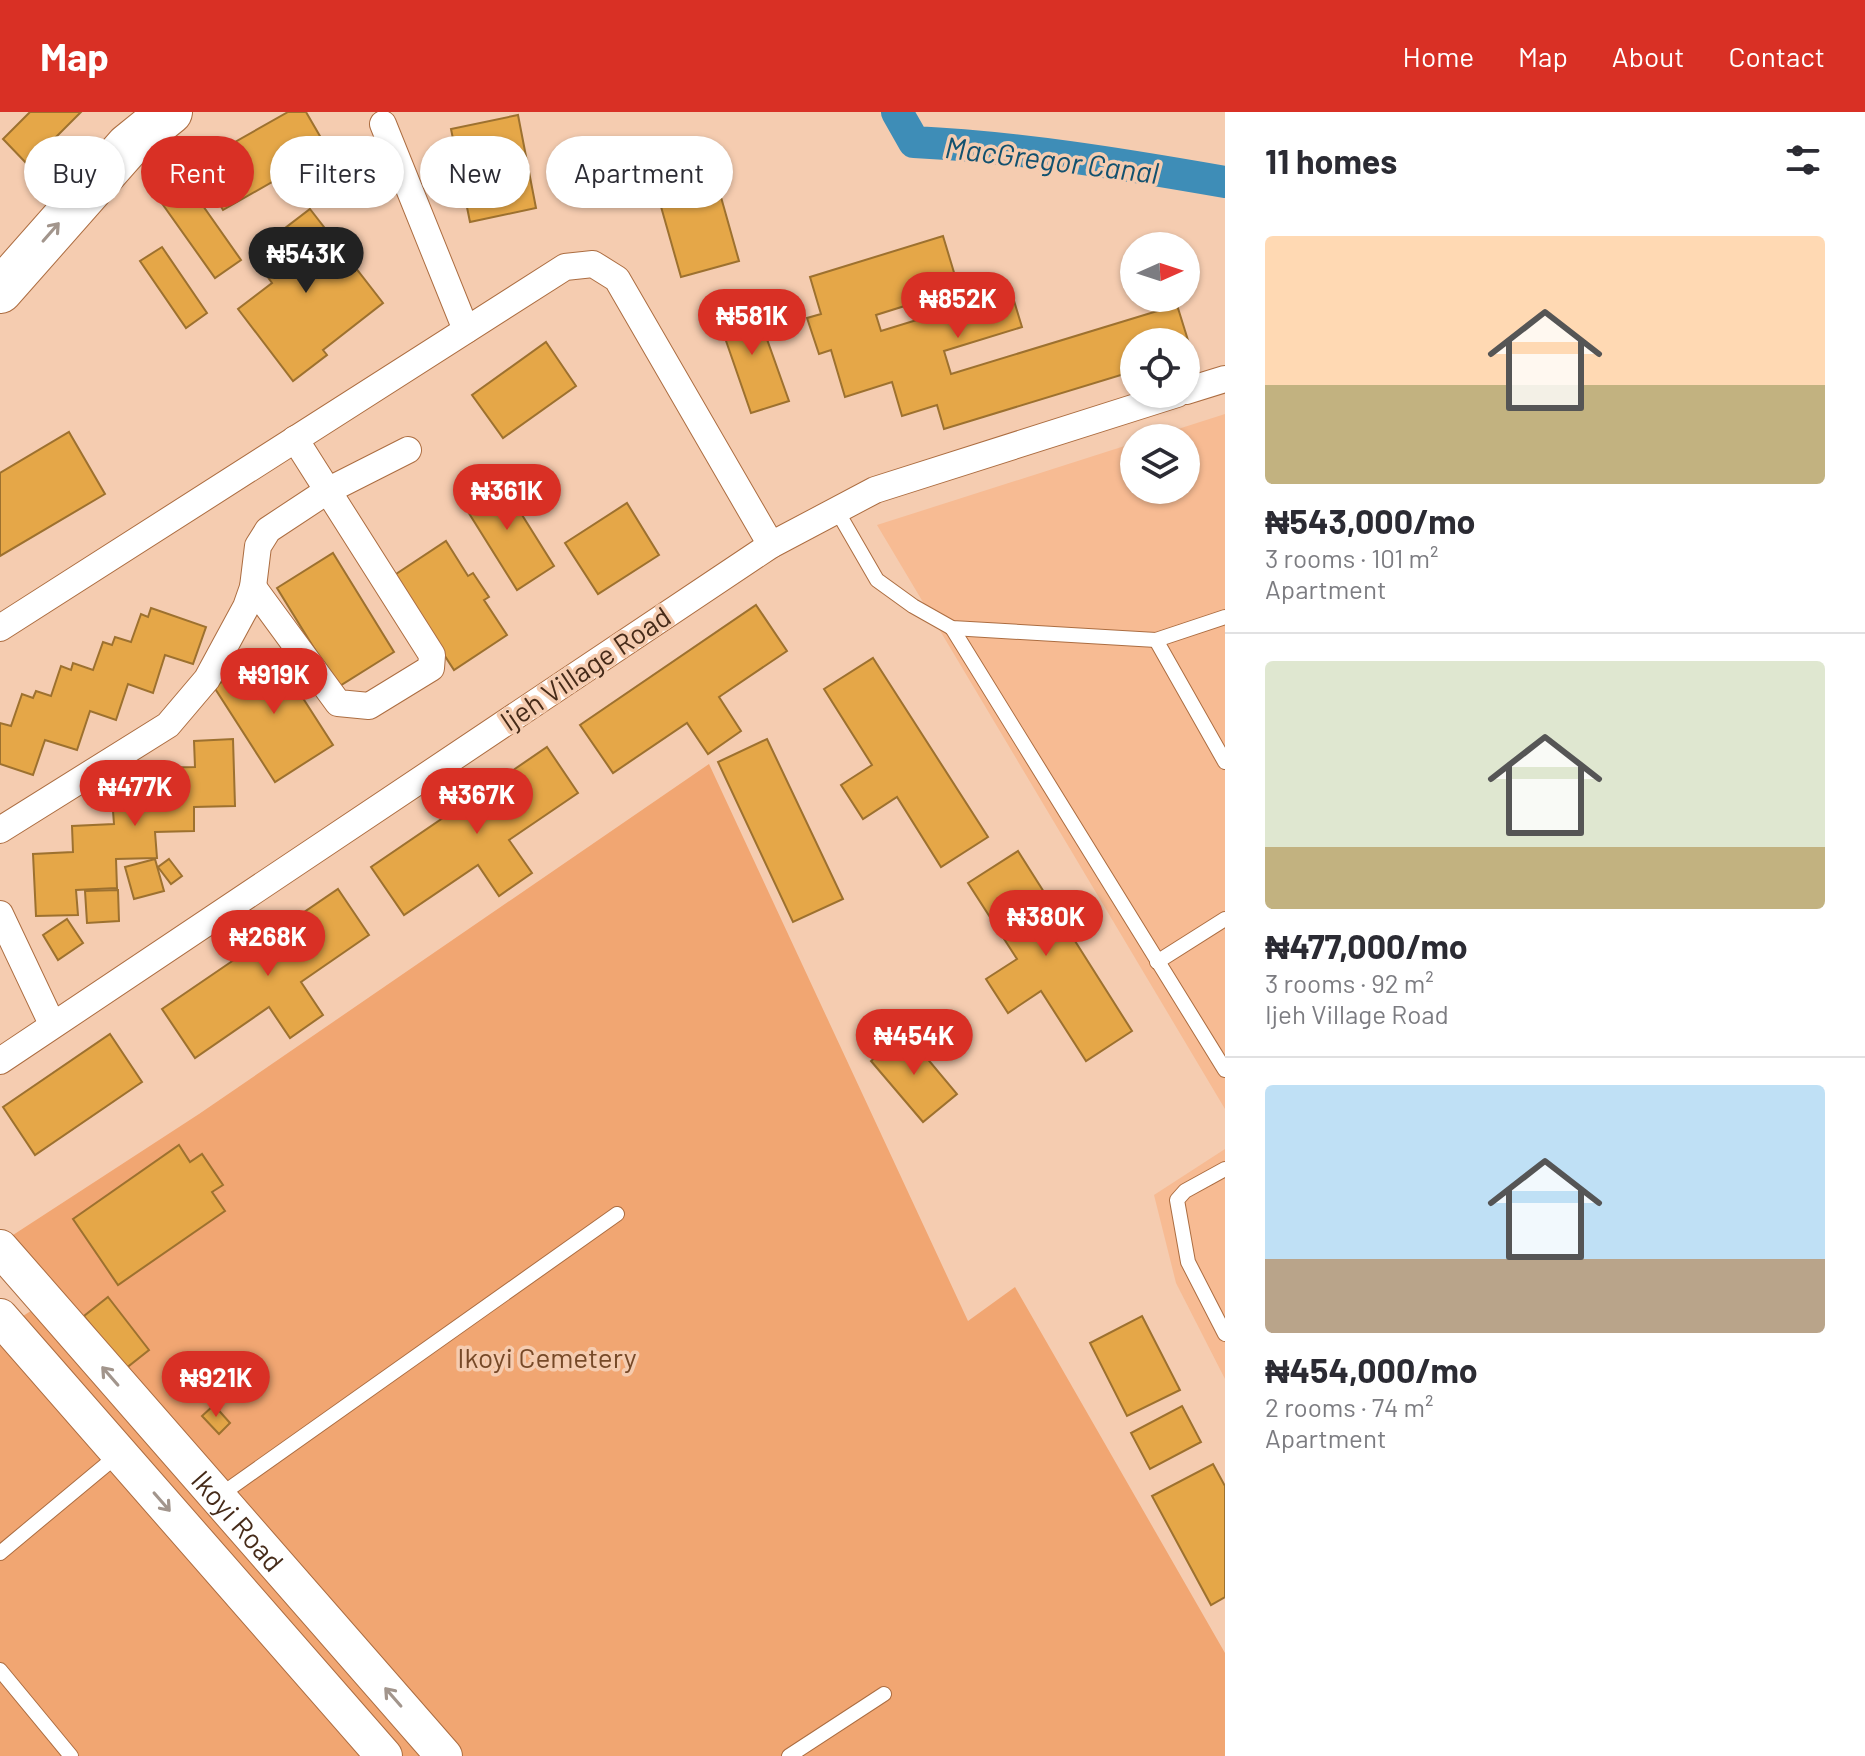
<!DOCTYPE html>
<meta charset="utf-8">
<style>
body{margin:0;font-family:Barlow,sans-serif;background:#f7f7f7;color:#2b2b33;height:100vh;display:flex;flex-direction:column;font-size:30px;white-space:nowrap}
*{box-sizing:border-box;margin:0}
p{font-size:26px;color:#7c7c81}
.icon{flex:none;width:44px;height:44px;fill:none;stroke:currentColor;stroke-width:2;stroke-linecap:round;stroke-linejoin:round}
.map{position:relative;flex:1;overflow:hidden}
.panel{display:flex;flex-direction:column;background:#fff;width:640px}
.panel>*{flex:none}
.guide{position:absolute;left:24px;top:24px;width:760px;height:72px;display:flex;gap:16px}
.needle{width:52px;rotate:87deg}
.tools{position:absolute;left:1120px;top:120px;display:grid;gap:16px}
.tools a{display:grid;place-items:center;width:80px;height:80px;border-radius:50%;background:#fff;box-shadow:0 2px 6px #0004;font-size:40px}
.price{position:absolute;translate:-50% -68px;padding:0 18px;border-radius:28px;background:#d93025;color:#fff;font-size:26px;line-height:52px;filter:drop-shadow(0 2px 4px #0008)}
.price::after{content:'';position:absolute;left:50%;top:48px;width:24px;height:18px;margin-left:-12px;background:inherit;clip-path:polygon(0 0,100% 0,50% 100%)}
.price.on{background:#222;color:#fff}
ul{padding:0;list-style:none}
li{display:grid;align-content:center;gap:16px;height:424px;padding:0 40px}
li+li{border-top:2px solid #e1e1e2}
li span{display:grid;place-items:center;height:248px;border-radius:8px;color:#555}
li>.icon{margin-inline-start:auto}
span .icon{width:144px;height:144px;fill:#fffc;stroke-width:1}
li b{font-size:34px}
h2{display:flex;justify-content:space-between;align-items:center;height:96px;padding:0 40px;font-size:34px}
.tag{padding:0 28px;border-radius:36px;background:#fff;box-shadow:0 2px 6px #0004;font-size:28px;line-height:72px}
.tag.on{background:#d93025;color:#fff}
header{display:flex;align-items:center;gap:48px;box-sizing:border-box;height:112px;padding:0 40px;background:#d93025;color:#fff}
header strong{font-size:38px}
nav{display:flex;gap:44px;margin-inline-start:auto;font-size:28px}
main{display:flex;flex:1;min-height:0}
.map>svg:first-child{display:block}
.built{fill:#f7bb93}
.green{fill:#f1a672}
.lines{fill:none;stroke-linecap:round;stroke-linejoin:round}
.canal{stroke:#3e8db7;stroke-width:32}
.building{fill:#e5a748;stroke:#9d712f;stroke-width:2}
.lane-casing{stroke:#ac6d41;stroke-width:16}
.street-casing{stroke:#ac6d41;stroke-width:28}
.secondary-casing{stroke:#ac6d41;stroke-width:38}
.highway-casing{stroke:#ac6d41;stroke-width:46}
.lane{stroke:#fff;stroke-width:14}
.street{stroke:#fff;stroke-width:26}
.secondary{stroke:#fff;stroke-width:36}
.highway{stroke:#fff;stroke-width:44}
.oneway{stroke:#a2958c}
.labels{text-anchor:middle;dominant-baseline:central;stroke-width:7;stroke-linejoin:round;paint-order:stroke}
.street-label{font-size:28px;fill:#462b19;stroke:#f5ccb0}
.park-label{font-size:28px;fill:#764928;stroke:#f5ccb0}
.water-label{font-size:30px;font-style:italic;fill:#12516f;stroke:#f5ccb0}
</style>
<header>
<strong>Map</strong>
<nav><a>Home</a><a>Map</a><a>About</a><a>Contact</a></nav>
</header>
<main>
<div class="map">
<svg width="1225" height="1644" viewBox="0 0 1225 1644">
<rect width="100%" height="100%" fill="#f5ccb0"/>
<g class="built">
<path d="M1225 302V997L877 413 1134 331V378H1186V326H1150Z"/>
<path d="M1225 1037V1267L1176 1171 1154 1083Z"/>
</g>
<path class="green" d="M709 652 968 1209 1015 1175 1225 1541V1644H0V1219L60 1180 13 1123 199 1002Z"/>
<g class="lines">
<path class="canal" d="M897 0 914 30C1018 35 1122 52 1225 70"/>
</g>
<g class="building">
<path d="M30 0H81L28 53 3 27Z"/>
<path d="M288 0H306L328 38 223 98 196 52Z"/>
<path d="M518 3 536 96 470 110 451 17Z"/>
<path d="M708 39 739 149 681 165 650 56Z"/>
<path d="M182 64 241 148 215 166 156 83Z"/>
<path d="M310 97 383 191 323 238 327 243 293 269 238 197 272 171 251 142Z"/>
<path d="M943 124 959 177 876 203 881 219 1011 179 1022 215 944 239 951 262 1177 193 1192 241 1186 243V230H1134V259L944 317 937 293 902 304 892 270 845 285 831 238 819 242 807 206 821 202 810 165Z"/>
<path d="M162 135 207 201 186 216 140 149Z"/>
<path d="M753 188 789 289 751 301 716 200Z"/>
<path d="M546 230 576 274 503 326 472 283Z"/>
<path d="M69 320 105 382 0 444V361Z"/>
<path d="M497 363 554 454 517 478 460 387Z"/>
<path d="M627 391 659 443 598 482 565 431Z"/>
<path d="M446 429 468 464 473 461 489 485 484 488 507 523 454 558 393 464Z"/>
<path d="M333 441 394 540 338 575 277 476Z"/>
<path d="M756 493 787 539 719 585 741 619 708 642 687 611 613 661 580 613Z"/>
<path d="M151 496 206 515 193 552 165 543 153 581 128 572 116 608 90 599 77 638 45 628 33 663 0 652V611L11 614 22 582 33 586 36 579 51 584 61 554 71 558 73 551 93 558 103 530 112 533 115 525 131 530 141 502 148 505Z"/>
<path d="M272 538 333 633 275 670 214 575Z"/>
<path d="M873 546 988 725 941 755 897 685 863 707 841 673 872 653 824 577Z"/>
<path d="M233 627 235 694 194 695V719L155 720 157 746 116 747 117 776 76 778 78 803 36 804 33 742 73 740 72 714 114 712 112 686 151 684 150 656 195 655 194 629Z"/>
<path d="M767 627 843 787 793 810 718 650Z"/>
<path d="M547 635 578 681 509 728 532 761 499 784 478 753 404 803 371 755Z"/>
<path d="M1018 739 1132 919 1086 949 1041 879 1008 901 986 867 1017 847 968 771Z"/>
<path d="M155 747 164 779 134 787 125 755Z"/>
<path d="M169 747 182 764 171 772 158 755Z"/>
<path d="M338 777 369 823 301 870 323 903 290 926 269 895 195 946 162 897Z"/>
<path d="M118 778 119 809 87 811 85 779Z"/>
<path d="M67 807 83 831 58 848 43 823Z"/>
<path d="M905 920 957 982 923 1010 871 949Z"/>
<path d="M110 922 142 970 35 1043 3 995Z"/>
<path d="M179 1033 190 1050 202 1042 223 1073 212 1080 225 1099 118 1173 73 1107Z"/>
<path d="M108 1185 149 1238 125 1257 84 1204Z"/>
<path d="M1142 1204 1180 1278 1127 1304 1090 1231Z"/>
<path d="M214 1293 230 1311 219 1322 202 1304Z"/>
<path d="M1182 1294 1201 1330 1150 1357 1131 1321Z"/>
<path d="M1213 1352 1225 1374V1485L1211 1493 1152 1384Z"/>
</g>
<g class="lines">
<g class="lane-casing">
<g id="lane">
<path d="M836 397 877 468 913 494 952 516 1156 528 1225 505"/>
<path d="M952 516 1225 958"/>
<path d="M1156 528 1225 650"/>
<path d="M1157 850 1225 807"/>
<path d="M1225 1057 1185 1079 1177 1088 1188 1150 1225 1222"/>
<path d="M219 1384 617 1102"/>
<path d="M0 1441 119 1342"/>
<path d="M0 1558 71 1644"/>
<path d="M789 1644 884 1582"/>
</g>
</g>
<g class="street-casing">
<g id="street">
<path d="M383 12 466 218"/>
<path d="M1186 279 1225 267"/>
<path d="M253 475 338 591 369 594 431 556 432 543 295 327"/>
<path d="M0 516 565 155 593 152 617 167 771 433"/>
<path d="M0 718 168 613 207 567 246 495 253 475 258 434 268 418 327 379 408 338"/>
<path d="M0 802 52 912"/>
<path d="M0 949 771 433 875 378 1177 282"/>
</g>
</g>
<g class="secondary-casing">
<g id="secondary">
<path id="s1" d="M0 1136 444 1644"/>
<path d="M0 1205 384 1644"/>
</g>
</g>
<g class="highway-casing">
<path id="highway" d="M0 179 128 34 170 0"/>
</g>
<use href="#lane" class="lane"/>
<use href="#street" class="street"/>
<use href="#secondary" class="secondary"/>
<use href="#highway" class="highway"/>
</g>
<defs><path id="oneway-shaft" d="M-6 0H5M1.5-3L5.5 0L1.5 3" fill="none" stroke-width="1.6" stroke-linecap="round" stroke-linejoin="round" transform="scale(2)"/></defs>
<g class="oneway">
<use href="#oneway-shaft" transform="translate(51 120) rotate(-49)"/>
<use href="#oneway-shaft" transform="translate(110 1264) rotate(-131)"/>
<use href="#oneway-shaft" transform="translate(162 1390) rotate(49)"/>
<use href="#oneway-shaft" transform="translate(393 1585) rotate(-131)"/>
</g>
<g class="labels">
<g class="street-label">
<text transform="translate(585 556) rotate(-34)">Ijeh Village Road</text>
<text stroke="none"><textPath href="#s1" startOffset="362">Ikoyi Road</textPath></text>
</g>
<g class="park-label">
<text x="547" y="1245">Ikoyi Cemetery</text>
</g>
<g class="water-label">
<text transform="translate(1052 47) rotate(7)">MacGregor Canal</text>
</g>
</g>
</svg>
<div class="tools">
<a><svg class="needle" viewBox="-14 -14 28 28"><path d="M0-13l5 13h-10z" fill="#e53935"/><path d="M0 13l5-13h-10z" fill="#7c7c81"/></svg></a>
<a><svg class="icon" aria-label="locate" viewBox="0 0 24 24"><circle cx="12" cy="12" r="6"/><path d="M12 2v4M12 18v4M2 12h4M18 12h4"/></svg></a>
<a><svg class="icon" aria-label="layers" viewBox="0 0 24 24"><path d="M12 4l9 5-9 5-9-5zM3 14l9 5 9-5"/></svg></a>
</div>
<b class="price on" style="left:306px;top:183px">₦543K</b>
<b class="price" style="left:958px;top:228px">₦852K</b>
<b class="price" style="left:752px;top:245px">₦581K</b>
<b class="price" style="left:507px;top:420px">₦361K</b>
<b class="price" style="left:274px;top:604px">₦919K</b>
<b class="price" style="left:135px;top:716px">₦477K</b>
<b class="price" style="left:477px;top:724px">₦367K</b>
<b class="price" style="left:1046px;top:846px">₦380K</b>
<b class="price" style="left:268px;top:866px">₦268K</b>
<b class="price" style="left:914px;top:965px">₦454K</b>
<b class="price" style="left:216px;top:1307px">₦921K</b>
<div class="guide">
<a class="tag">Buy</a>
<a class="tag on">Rent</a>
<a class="tag">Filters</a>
<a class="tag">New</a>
<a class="tag">Apartment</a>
</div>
</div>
<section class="panel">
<h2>11 homes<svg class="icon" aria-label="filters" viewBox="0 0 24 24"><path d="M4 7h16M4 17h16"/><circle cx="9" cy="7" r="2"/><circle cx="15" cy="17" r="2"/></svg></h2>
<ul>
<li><span style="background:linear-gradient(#ffd9b3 60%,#c2b280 0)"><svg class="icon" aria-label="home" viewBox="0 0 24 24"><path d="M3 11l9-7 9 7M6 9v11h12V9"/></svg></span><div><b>₦543,000/mo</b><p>3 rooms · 101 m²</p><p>Apartment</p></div></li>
<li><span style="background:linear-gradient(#dfe7d0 75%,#c2b280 0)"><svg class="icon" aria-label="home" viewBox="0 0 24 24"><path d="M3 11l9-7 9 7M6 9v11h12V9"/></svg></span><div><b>₦477,000/mo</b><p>3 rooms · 92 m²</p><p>Ijeh Village Road</p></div></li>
<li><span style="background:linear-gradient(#bfe0f5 70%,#b9a48a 0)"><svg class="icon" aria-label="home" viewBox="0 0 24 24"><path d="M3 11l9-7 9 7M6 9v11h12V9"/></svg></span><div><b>₦454,000/mo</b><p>2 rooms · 74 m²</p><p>Apartment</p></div></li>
</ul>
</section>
</main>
